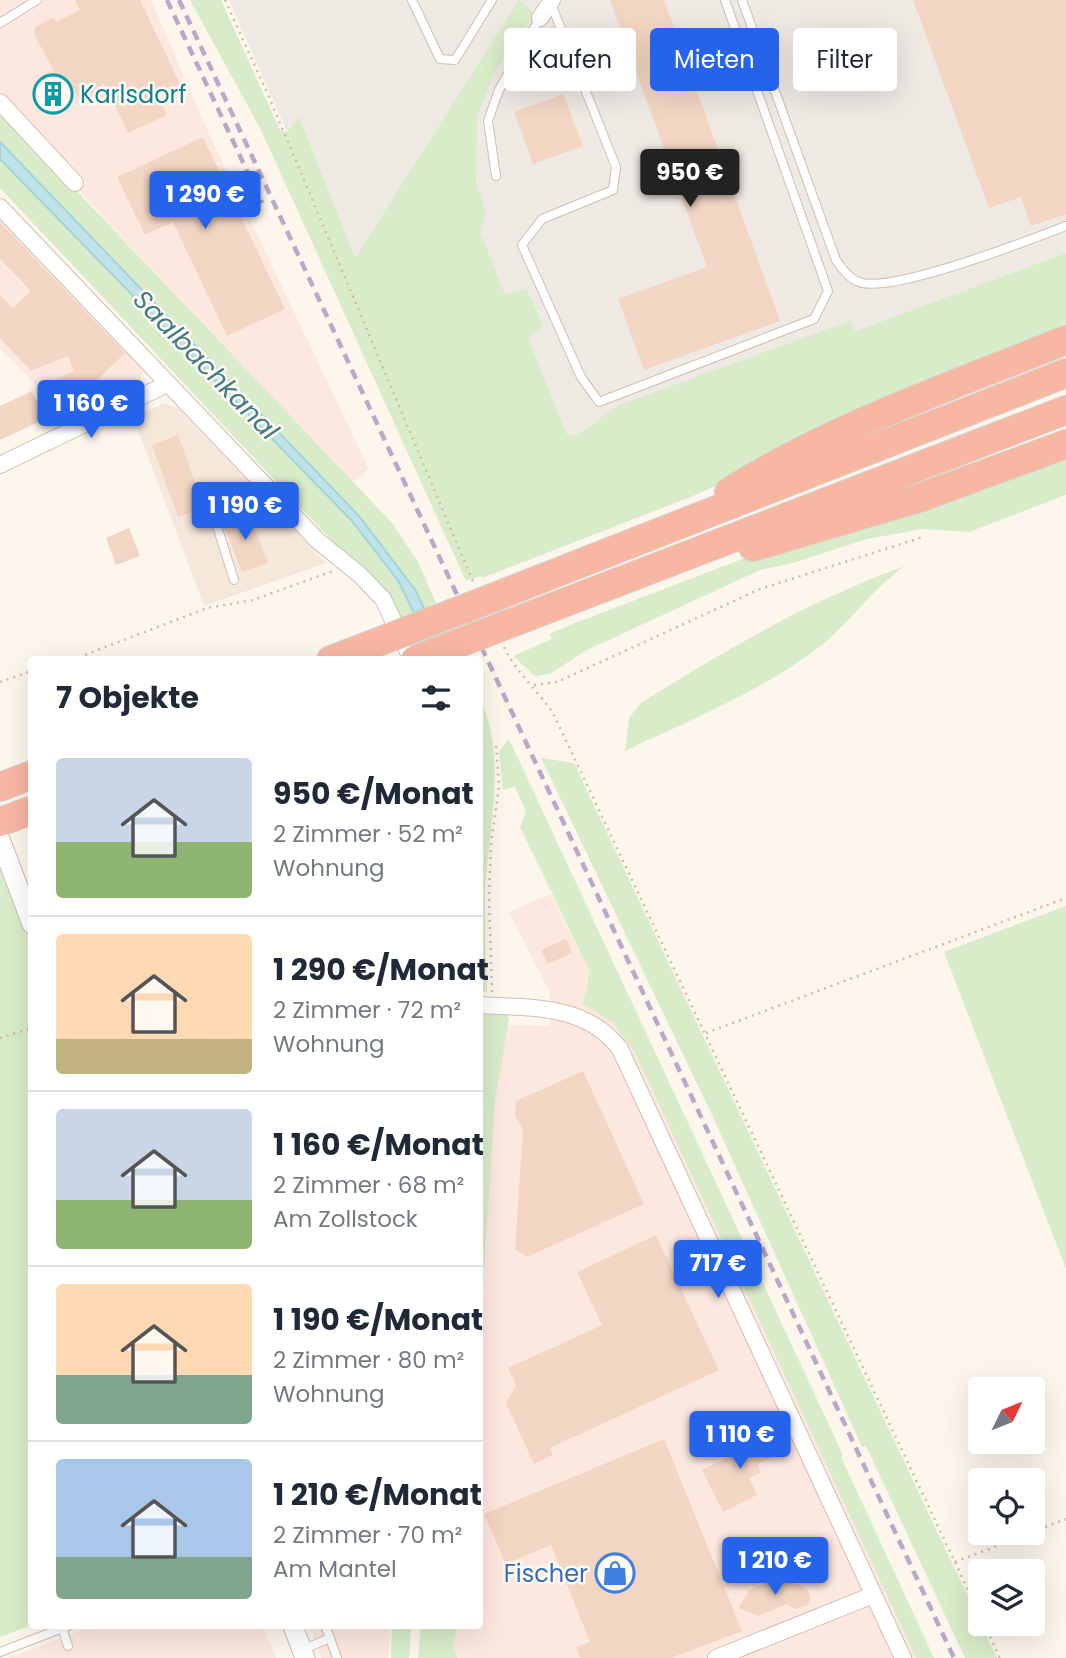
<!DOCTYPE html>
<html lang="de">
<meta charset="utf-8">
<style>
body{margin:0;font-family:Poppins,sans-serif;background:#f6f6f7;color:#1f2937;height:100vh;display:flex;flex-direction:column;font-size:26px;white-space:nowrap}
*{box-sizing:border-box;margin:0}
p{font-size:23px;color:#747a83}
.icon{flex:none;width:38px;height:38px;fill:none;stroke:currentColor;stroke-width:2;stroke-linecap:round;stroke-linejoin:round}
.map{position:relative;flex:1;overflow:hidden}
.sheet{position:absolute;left:28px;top:656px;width:455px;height:973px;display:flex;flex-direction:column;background:#fff;border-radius:7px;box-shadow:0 7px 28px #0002}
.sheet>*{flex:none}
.banner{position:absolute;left:504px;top:28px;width:457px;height:63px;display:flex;gap:14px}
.needle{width:46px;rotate:47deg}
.tools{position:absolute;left:968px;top:1377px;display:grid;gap:14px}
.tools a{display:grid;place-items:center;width:77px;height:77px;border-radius:7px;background:#fff;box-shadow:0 7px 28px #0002;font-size:35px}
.price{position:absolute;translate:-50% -60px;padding:0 16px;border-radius:7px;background:#2563eb;color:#fff;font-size:23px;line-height:46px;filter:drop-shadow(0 2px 4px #0008)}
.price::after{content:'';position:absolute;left:50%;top:42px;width:21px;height:16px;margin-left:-10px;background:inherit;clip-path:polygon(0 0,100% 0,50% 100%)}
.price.selected{background:#222;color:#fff}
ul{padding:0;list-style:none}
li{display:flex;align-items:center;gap:21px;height:175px;padding:0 28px}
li+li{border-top:2px solid #e0e1e3}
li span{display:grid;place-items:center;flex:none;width:196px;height:140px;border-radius:7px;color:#555}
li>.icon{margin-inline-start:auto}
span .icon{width:84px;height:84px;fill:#fffc;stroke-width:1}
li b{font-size:30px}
h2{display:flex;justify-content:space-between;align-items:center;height:84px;padding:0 28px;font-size:30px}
.tag{padding:0 24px;border-radius:7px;background:#fff;box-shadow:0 7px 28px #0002;font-size:24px;line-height:63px}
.tag.selected{background:#2563eb;color:#fff}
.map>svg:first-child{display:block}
.residential{fill:#f5e8da}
.commercial{fill:#fde8e0}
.industrial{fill:#efe9e4}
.green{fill:#d8ecc9}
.water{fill:#bfe3e8;stroke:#a5d3da;stroke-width:2}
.building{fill:#f3d5c3}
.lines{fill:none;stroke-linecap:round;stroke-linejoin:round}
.service-casing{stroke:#d1beb0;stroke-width:10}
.minor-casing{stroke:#d1beb0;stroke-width:18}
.tertiary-casing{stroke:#d1beb0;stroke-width:21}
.motorway-casing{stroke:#dad1cd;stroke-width:30}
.path{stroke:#d9b8a5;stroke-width:2.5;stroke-dasharray:2 5;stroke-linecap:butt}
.service{stroke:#fff;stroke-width:8}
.minor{stroke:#fff;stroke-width:16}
.tertiary{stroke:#fff;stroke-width:19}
.motorway{stroke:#f7b7a3;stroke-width:28}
.rail{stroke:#b9a8c9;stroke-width:4.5;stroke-dasharray:10 7;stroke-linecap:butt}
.motorway-bridge-casing{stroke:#dad1cd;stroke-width:30;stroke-linecap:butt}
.motorway-bridge{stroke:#f7b7a3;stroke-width:28}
.labels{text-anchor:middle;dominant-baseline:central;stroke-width:5;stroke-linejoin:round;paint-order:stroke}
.culture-label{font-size:24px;fill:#0d838f;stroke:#fffaf3;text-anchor:start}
.shop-label{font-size:24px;fill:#366cbe;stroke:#fffaf3;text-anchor:end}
.water-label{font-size:26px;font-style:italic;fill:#437c86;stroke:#fffaf3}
</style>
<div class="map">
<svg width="1066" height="1658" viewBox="0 0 1066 1658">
<rect width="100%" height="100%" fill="#fdf6ec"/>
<path class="residential" d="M165 403 179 409 326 563 204 606 133 417Z"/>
<g class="commercial">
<path d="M0 0H151L209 134 369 469 351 484 78 190 86 183 0 90Z"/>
<path d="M0 215 144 370 138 385 68 418 0 348Z"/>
<path d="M551 894 590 972 583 1004 613 1023 634 1051 916 1658H440L442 1626H480V1354L494 1101 507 1025 550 1026V993L509 912Z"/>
<path d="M94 1626H263L276 1658H7Z"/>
<path d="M309 1626H390L388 1658H322Z"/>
</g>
<path class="industrial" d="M229 0H1066V253L855 331 576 450 355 259 299 116 287 132Z"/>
<g class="green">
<path d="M190 0H221L280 130 287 132 299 116 355 258 519 0 532 11 531 17 492 77 477 118 476 182 486 212 480 231 505 295 526 288 543 325 528 339 567 435H577L617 406 850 321 855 331 1066 253V326L698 494 482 578 481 576 466 581 260 128Z"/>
<path d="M0 110 392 523 418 562 461 660H447L416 591 359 516 0 142Z"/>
<path d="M0 159 352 521 399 582 437 660H418C401 623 388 584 352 562L0 188Z"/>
<path d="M1066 454V495L969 532 923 529 867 539 793 563 760 570 585 651 550 674 535 676 513 656 552 639 550 634 570 625 750 556Z"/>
<path d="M905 566C874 587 852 620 823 644 765 690 692 719 625 751L629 718 641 703C726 650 810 600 905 566Z"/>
<path d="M480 699C509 760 487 831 485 895 485 928 486 960 487 992H480Z"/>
<path d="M509 739 843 1455 841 1457 934 1658H916L634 1051 613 1023 583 1004 590 972 520 827 526 811 515 787 503 790 499 751Z"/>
<path d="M541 758 574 763 997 1658H965L866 1446 862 1447 713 1117Z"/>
<path d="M0 860 32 946V1625L0 1637Z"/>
<path d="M1066 906V1269L944 952Z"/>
<path d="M480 1013 506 1014 509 1019 495 1101 480 1336Z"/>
<path d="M392 1626H411L409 1658H391Z"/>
<path d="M421 1626H457L453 1647 457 1658H418Z"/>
</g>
<path class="water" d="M0 142 359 516 416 591 447 660H437L399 582 352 521 0 159Z"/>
<g class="building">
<path d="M75 0H140L180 84 157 94 167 115 128 133 104 83 92 94 77 96 73 88 65 92 34 34 35 27 54 17 56 22 80 10Z"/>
<path d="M610 0H664L780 321 644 370 618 299 707 267Z"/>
<path d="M913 0H1066V214L1031 226 1021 197 989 208Z"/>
<path d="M563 94 583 146 533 164 514 112Z"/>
<path d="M203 137 285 309 227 336 173 222 145 235 117 177Z"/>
<path d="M0 222 125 353 67 409 44 385 74 371 68 356 31 371 0 338V295L13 308 31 291 0 259Z"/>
<path d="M32 391 45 419 0 440V406Z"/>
<path d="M178 435 204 507 178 517 152 445Z"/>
<path d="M248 511 268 563 242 572 222 521Z"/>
<path d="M129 528 140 556 116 565 106 538Z"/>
<path d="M566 939 572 953 548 964 541 950Z"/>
<path d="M583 1071 644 1204 527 1257 515 1249 523 1130 515 1116 516 1101Z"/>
<path d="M656 1235 719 1370 550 1448 553 1455 534 1464 506 1403 516 1385 508 1368 602 1325 577 1272Z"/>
<path d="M769 1430 780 1453 758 1464 761 1472 749 1478 757 1495 723 1512 702 1470 737 1453 734 1447Z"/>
<path d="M664 1439 742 1631 671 1658H580L576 1647 590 1642 551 1545 506 1564 484 1514Z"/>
<path d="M782 1577 807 1589 811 1599 808 1605 796 1609 787 1604 758 1616 739 1608 749 1590Z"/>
</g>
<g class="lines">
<g class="service-casing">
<g id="service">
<path d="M412 0 440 59 455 60 492 0"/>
<path d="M742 0 836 260C842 268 848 278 859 282 890 294 1030 240 1066 226"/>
<path d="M551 4 616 167 613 190 542 219 522 245 581 377 599 402 814 319 828 291 725 0"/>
<path d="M0 23 37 0"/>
<path d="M496 176 488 121 499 90 540 18"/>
<path d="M234 580 212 510 266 487"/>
<path d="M62 1628 68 1646"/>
<path d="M330 1638 337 1658"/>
<path d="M302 1650 330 1638 325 1626"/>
<path d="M0 1652 68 1626"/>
</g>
</g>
<g class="minor-casing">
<g id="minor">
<path d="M540 18 552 0"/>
<path d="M0 102 75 183"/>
<path d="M0 207 318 541 360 575 383 599 412 660"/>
<path d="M0 465 167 384"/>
<path d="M480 1005C531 1008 586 1004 620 1049L903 1658"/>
<path d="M716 1658 873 1595"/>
</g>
</g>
<g class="tertiary-casing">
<g id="tertiary">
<path d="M0 839 32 924"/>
<path d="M293 1626 305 1658"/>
</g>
</g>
<g class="motorway-casing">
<g id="motorway">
<path d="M729 492C834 426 952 386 1066 340"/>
<path d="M753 547 922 497 1066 444"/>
<path d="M492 598 1066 373"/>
<path d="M506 625 1066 410"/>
<path d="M331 660 391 637"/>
<path d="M0 787 32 775"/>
<path d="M0 822 32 810"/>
</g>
</g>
<g class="path">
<path d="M225 0 269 97 474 584"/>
<path d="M504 647C516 672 537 690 553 713L980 1615"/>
<path d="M72 660 207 608 253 600 333 571"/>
<path d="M0 682 32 671"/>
<path d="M534 685 557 682 760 589 923 537"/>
<path d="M492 992 489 897 491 844 499 786 496 744"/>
<path d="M706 1033 1066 898"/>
<path d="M0 1038 32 1028"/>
<path d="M1032 1532 1066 1519"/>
<path d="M955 1562 1031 1533"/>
<path d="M984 1624 1000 1658"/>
</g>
<use href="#service" class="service"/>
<use href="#minor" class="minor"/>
<use href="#tertiary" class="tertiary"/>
<use href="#motorway" class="motorway"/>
<g class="rail">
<path d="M167 0 262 203"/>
<path d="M179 0 954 1658"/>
</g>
<g class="motorway-bridge-casing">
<g id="motorway-bridge">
<path d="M391 637 492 598"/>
<path d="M415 660 506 625"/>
</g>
</g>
<use href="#motorway-bridge" class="motorway-bridge"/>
</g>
<defs>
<g id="building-ring" transform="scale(2.0125)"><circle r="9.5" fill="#fffaf3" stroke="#0f9aa8" stroke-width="1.5"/><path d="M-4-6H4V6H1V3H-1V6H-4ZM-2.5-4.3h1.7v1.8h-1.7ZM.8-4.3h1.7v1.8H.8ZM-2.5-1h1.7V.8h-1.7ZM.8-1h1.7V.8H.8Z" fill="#0f9aa8"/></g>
<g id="shop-ring" transform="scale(2.0125)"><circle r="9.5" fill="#fffaf3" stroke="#3f7fe0" stroke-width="1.5"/><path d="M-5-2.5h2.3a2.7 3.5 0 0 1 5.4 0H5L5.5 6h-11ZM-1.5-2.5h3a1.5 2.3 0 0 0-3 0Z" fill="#3f7fe0"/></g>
</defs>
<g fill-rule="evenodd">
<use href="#building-ring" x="53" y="94"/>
<use href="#shop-ring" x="615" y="1573"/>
</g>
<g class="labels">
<g class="culture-label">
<text x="80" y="94">Karlsdorf</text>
</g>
<g class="shop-label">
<text x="588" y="1573">Fischer</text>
</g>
<g class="water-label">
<text transform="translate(206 365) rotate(46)">Saalbachkanal</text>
</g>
</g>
</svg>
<div class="tools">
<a><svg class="needle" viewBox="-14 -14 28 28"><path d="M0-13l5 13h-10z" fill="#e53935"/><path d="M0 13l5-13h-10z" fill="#747a83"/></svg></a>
<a><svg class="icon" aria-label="locate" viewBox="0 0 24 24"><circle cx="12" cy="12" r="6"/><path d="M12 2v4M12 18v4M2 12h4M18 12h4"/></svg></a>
<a><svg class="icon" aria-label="layers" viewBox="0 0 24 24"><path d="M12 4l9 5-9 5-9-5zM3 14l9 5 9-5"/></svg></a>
</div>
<b class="price selected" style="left:690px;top:209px">950 €</b>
<b class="price" style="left:205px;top:231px">1 290 €</b>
<b class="price" style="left:91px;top:440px">1 160 €</b>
<b class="price" style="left:245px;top:542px">1 190 €</b>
<b class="price" style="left:718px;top:1300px">717 €</b>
<b class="price" style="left:740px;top:1471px">1 110 €</b>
<b class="price" style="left:775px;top:1597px">1 210 €</b>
<div class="banner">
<a class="tag">Kaufen</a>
<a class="tag selected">Mieten</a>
<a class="tag">Filter</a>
</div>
<section class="sheet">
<h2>7 Objekte<svg class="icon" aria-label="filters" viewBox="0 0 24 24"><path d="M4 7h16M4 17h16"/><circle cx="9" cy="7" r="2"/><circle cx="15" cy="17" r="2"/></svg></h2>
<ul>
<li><span style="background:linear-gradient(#c9d6e8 60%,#8fb573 0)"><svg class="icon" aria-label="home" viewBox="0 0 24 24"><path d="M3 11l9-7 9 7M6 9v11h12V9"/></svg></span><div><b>950 €/Monat</b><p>2 Zimmer · 52 m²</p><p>Wohnung</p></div></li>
<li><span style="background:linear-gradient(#ffd9b3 75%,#c2b280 0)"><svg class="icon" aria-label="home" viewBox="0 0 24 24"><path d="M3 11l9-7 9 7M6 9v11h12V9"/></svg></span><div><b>1 290 €/Monat</b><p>2 Zimmer · 72 m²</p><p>Wohnung</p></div></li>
<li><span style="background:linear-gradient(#c9d6e8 65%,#8fb573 0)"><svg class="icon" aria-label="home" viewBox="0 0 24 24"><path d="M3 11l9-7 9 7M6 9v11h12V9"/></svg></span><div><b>1 160 €/Monat</b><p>2 Zimmer · 68 m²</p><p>Am Zollstock</p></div></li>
<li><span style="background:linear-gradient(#ffd9b3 65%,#7fa58c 0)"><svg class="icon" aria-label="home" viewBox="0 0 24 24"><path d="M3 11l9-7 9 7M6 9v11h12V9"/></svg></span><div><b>1 190 €/Monat</b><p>2 Zimmer · 80 m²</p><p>Wohnung</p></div></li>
<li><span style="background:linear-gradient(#a9c7e8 70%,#7fa58c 0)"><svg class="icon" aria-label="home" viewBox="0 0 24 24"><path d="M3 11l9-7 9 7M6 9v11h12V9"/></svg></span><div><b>1 210 €/Monat</b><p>2 Zimmer · 70 m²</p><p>Am Mantel</p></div></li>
</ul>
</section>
</div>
